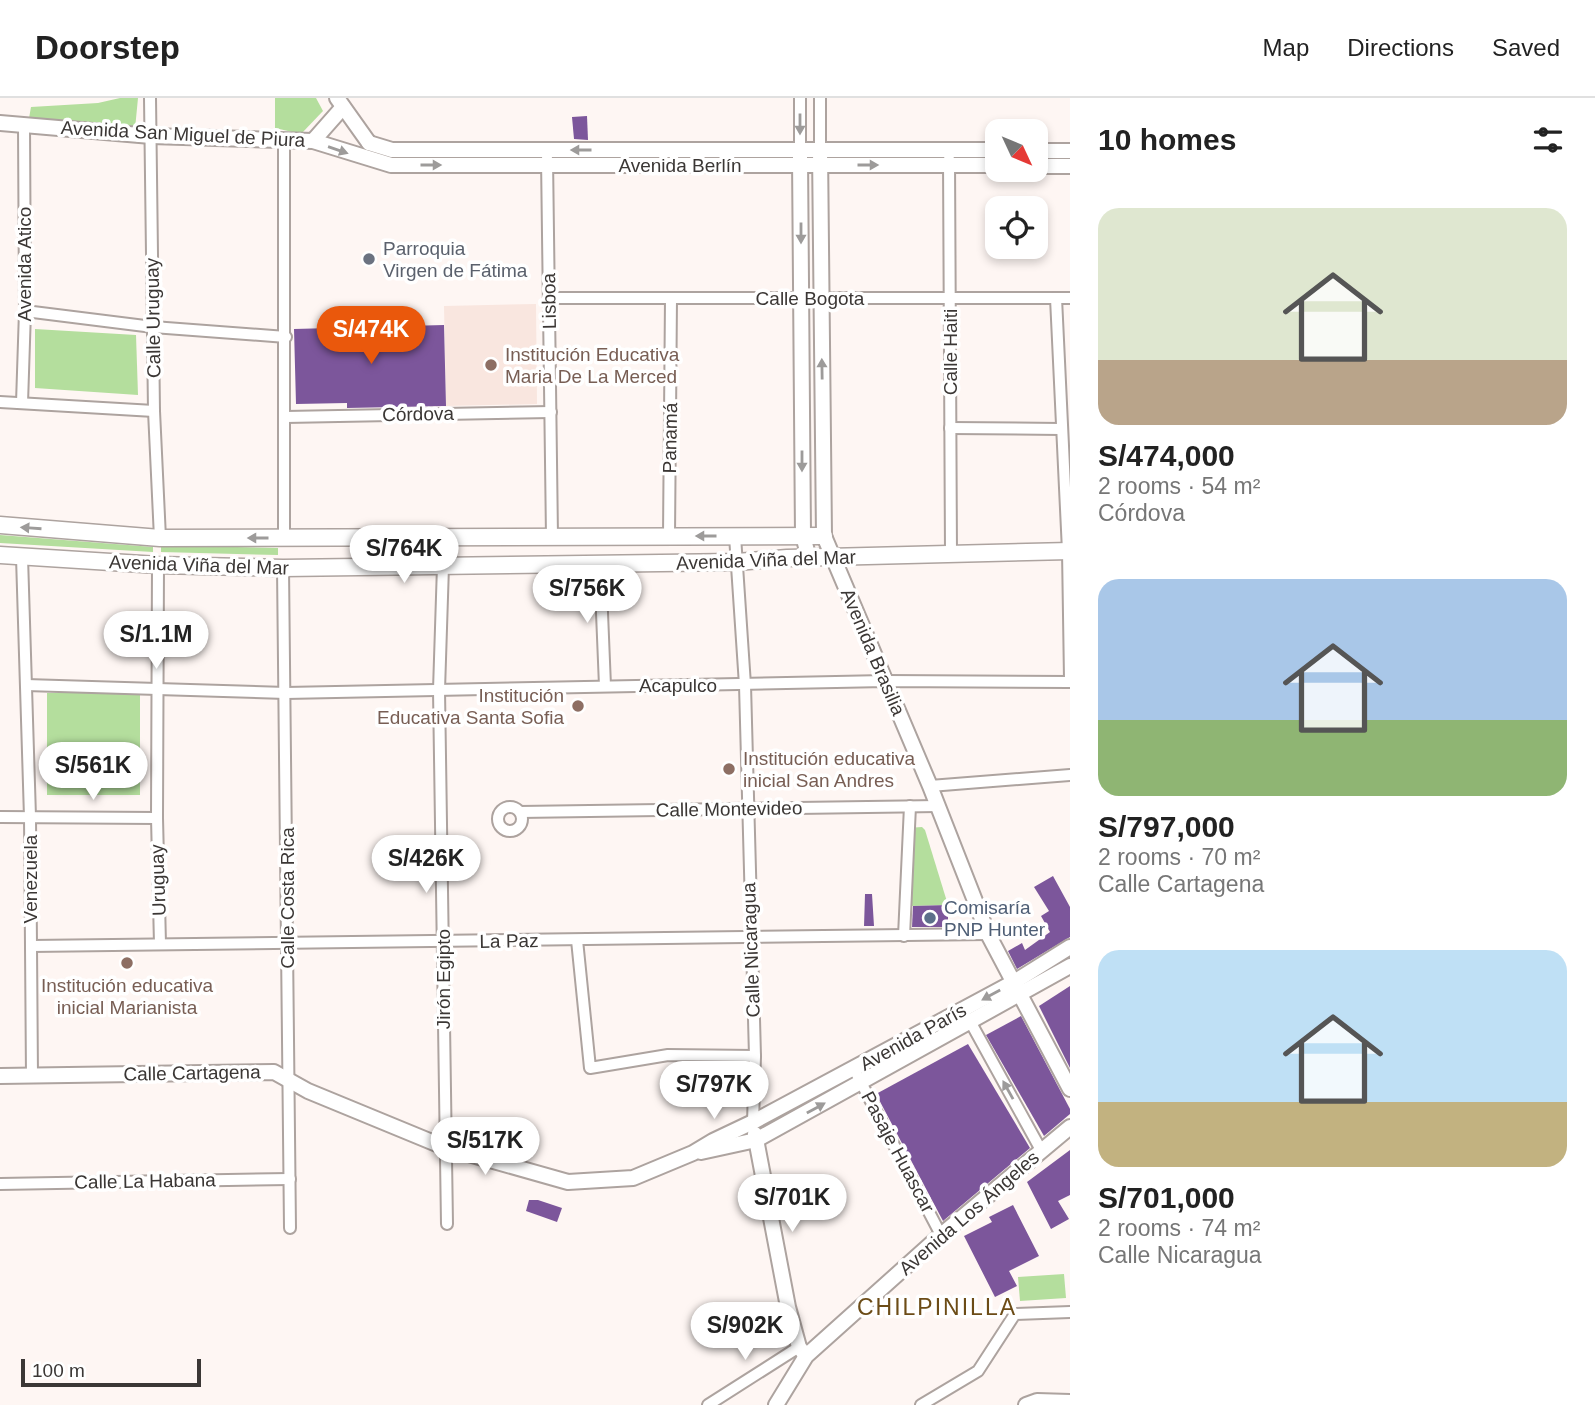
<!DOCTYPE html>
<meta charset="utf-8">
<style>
body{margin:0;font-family:Helvetica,sans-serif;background:#f2f2f2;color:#222;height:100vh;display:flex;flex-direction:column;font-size:26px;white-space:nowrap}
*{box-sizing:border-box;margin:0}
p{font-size:23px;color:#767676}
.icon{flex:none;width:38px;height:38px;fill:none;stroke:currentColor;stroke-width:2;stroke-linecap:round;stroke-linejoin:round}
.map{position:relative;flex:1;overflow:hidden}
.drawer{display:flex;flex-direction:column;background:#fff;width:525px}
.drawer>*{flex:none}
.needle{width:46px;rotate:134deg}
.buttons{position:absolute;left:985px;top:21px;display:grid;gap:14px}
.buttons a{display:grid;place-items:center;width:63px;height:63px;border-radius:14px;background:#fff;box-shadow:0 4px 10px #0003;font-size:35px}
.scale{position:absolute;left:21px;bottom:18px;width:180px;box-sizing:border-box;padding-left:7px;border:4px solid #3b3735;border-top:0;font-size:19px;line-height:24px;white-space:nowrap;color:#3b3735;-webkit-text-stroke:5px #fff;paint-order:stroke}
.price{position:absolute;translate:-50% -60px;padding:0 16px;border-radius:24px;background:#fff;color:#222;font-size:23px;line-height:46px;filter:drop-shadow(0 2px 4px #0008)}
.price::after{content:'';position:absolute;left:50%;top:42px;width:21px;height:16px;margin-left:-10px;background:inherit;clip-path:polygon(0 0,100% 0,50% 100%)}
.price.on{background:#ea580c;color:#fff}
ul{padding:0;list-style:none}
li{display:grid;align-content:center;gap:14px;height:371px;padding:0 28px}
li span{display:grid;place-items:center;height:217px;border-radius:21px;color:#555}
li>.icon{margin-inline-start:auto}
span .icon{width:126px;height:126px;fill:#fffc;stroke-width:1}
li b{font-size:30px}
h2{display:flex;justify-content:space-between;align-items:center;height:84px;padding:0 28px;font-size:30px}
header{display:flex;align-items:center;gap:42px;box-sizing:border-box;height:98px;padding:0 35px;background:#fff;border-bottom:2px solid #e0e0e0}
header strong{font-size:33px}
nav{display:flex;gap:38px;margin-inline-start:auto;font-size:24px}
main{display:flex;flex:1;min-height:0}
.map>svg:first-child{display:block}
.built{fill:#f9e6df}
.green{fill:#b4de9d}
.building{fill:#7c569b}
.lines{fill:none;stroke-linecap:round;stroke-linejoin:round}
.minor-casing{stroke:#ada39f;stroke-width:14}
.tertiary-casing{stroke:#ada39f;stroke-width:18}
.secondary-casing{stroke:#ada39f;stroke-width:19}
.minor{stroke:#fff;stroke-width:10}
.tertiary{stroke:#fff;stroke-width:14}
.secondary{stroke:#fff;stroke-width:16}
.oneway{fill:#9d9b9a}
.worship-dot{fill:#6b7280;stroke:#fff;stroke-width:2.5}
.education-dot{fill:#8d6e63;stroke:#fff;stroke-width:2.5}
.service-dot{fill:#5c6f8a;stroke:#fff;stroke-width:2.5}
.labels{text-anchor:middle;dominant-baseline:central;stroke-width:7;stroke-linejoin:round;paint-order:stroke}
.street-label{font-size:19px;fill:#3b3735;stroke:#fff}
.worship-label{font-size:19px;fill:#5b616d;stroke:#fff;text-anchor:start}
.education-label{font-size:19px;fill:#785e54;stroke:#fff;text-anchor:start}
.service-label{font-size:19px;fill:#4e5e75;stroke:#fff;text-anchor:start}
.quarter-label{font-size:23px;letter-spacing:2px;fill:#6c4c17;stroke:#fff}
</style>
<header>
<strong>Doorstep</strong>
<nav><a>Map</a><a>Directions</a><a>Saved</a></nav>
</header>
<main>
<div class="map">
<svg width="1070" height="1307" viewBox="0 0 1070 1307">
<rect width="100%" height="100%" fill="#fef6f3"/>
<path class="built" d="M536 206 537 306 446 308 444 208Z"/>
<g class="green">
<path d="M120 0H138L135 31 28 26 31 9 98 5Z"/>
<path d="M275 0H316L323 13 301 36 275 30Z"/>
<path d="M35 231 136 237 138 297 35 290Z"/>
<path d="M0 437 153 449V454L0 445Z"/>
<path d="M161 447 278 450V457L161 454Z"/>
<path d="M140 594V697H47V595Z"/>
<path d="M922 729 925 732 948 807 911 808 907 730Z"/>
<path d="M1064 1176 1066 1200 1020 1203 1018 1179Z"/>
</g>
<g class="building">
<path d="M587 18 588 42 574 41 572 19Z"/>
<path d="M444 227 446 308 347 310V305L296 306 294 231Z"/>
<path d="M1053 778 1070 809V839L1017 871 1008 853 1022 845 1025 852 1050 834 1041 818 1049 813 1034 789Z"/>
<path d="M865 796H872L874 828H864Z"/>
<path d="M948 807V829H912L913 808Z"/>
<path d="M1070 888V970L1039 908Z"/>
<path d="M1021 918 1070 1011V1016L1044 1038 986 937Z"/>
<path d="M968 946 1030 1050 943 1123 876 996Z"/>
<path d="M1070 1052V1097L1058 1103 1069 1121 1051 1131 1027 1084Z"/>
<path d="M529 1102H538L562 1110 557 1124 526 1113Z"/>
<path d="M1013 1107 1039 1158 1009 1173 1017 1188 995 1199 964 1138 992 1124 989 1119Z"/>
</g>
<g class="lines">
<g class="minor-casing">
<g id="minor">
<path d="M150 0 154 313 160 440"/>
<path d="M800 0V52"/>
<path d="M820 0V52"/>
<path d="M284 43V440"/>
<path d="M547 60 552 439"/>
<path d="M949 61 951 456"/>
<path d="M549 200H1070"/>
<path d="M1056 200 1068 453 1070 581"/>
<path d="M25 213 153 229 286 239"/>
<path d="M0 304 154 313"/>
<path d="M22 305 25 213 24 27"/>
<path d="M286 319 551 314"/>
<path d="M950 330 1061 331"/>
<path d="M669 438 671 200"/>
<path d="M735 438 745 587 755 958 753 1024"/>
<path d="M22 459 30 719 32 978"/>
<path d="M600 466 605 588"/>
<path d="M158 467 157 720 160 846"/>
<path d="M443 468 439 592 447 1126"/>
<path d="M283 470 290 1130"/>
<path d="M26 587 286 595 885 583 1070 584"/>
<path d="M930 688 1070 677"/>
<circle cx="510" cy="721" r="12"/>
<path d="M520 714 938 708"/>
<path d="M0 719 157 720"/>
<path d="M904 838 910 708"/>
<path d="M577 842 590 970 668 957 755 958"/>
<path d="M31 848 988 836"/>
<path d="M971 925 1041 1052"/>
<path d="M854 971 941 1137"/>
<path d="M0 1086 290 1081"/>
<path d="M708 1307 799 1249"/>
<path d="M921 1307 978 1273 1015 1216 1070 1214"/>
</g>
</g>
<g class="tertiary-casing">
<g id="tertiary">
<path d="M337 0 369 45"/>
<path d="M0 25 151 38 313 43 391 67H998"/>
<path d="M313 43 343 9"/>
<path d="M369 45 392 52H998"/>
<path d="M820 52 824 438 930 688 988 836 1070 991"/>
<path d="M1036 53H1070"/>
<path d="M800 59 803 438 809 460"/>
<path d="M1036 68H1070"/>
<path d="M0 978 274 974 308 993 444 1049 568 1084 633 1080 693 1055 713 1043 753 1024 1014 884 1070 849"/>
<path d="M755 1036 788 1209 799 1249 806 1258"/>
<path d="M701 1054 756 1042 1070 868"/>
<path d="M776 1307 806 1258 941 1137 1070 1029"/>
<path d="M1026 1307 1037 1303 1070 1304"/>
</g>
</g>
<g class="secondary-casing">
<g id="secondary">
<path d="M0 427 160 440 824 438"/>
<path d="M0 457 158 467 283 470 737 464 787 460 1070 453"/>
</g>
</g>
<use href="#minor" class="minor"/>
<use href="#tertiary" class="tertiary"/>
<use href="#secondary" class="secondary"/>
</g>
<defs><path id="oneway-solid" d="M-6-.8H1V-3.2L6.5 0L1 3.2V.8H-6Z" transform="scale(1.75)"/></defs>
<g class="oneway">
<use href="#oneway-solid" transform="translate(800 26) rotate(90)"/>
<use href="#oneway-solid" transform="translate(338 52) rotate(19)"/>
<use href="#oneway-solid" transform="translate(581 52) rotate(180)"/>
<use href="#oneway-solid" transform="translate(431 67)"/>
<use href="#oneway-solid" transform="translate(868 67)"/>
<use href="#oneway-solid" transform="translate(801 135) rotate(90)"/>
<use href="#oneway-solid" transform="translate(822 271) rotate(-91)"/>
<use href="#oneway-solid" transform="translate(802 363) rotate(90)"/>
<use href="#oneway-solid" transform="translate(31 430) rotate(-176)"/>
<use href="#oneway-solid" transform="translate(706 438) rotate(180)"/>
<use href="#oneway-solid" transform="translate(258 440) rotate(-180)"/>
<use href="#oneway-solid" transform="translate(991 897) rotate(151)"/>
<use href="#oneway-solid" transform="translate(1008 992) rotate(-119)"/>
<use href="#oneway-solid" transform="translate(816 1010) rotate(-29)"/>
</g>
<circle class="worship-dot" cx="369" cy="161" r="7"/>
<g class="education-dot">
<circle cx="491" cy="267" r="7"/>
<circle cx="578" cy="608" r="7"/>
<circle cx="729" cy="671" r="7"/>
<circle cx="127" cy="865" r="7"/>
</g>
<circle class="service-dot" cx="930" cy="820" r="7"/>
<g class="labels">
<g class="street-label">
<text transform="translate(183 36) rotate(3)">Avenida San Miguel de Piura</text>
<text x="680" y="67">Avenida Berlín</text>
<text transform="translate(24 166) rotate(-90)">Avenida Atico</text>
<text x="810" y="200">Calle Bogota</text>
<text transform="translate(549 203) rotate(-91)">Lisboa</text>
<text transform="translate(153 220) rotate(-91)">Calle Uruguay</text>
<text transform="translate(950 254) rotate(-90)">Calle Haiti</text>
<text transform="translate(418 316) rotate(-1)">Córdova</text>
<text transform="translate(670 340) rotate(-89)">Panamá</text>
<text transform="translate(766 462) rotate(-2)">Avenida Viña del Mar</text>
<text transform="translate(199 467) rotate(2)">Avenida Viña del Mar</text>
<text transform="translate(873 554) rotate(67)">Avenida Brasilia</text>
<text x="678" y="587">Acapulco</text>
<text transform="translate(729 711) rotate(-1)">Calle Montevideo</text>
<text transform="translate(30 781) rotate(-90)">Venezuela</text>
<text transform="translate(158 782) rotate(-92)">Uruguay</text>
<text transform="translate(287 800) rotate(-90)">Calle Costa Rica</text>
<text transform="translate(509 843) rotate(-1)">La Paz</text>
<text transform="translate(751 852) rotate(-92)">Calle Nicaragua</text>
<text transform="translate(443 881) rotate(-90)">Jirón Egipto</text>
<text transform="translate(913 939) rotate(-29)">Avenida París</text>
<text transform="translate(192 975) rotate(-1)">Calle Cartagena</text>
<text transform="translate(898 1054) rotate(62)">Pasaje Huascar</text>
<text transform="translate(145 1083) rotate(-1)">Calle La Habana</text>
<text transform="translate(969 1115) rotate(-41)">Avenida Los Ángeles</text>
</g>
<g class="worship-label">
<text x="383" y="150">Parroquia<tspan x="383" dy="22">Virgen de Fátima</tspan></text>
</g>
<g class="education-label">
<text x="505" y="256">Institución Educativa<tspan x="505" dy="22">Maria De La Merced</tspan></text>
<text x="564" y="597" text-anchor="end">Institución<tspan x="564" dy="22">Educativa Santa Sofia</tspan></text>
<text x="743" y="660">Institución educativa<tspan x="743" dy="22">inicial San Andres</tspan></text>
<text x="127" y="887" text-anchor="middle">Institución educativa<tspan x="127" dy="22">inicial Marianista</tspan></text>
</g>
<g class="service-label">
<text x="944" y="809">Comisaría<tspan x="944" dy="22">PNP Hunter</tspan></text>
</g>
<g class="quarter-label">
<text x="937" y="1209">CHILPINILLA</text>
</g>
</g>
</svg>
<div class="buttons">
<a><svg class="needle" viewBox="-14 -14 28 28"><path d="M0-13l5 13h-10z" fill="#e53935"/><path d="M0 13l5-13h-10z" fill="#767676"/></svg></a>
<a><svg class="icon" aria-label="locate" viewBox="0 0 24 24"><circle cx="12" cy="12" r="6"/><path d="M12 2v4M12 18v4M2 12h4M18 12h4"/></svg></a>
</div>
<div class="scale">100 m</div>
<b class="price on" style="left:371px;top:268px">S/474K</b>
<b class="price" style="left:404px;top:487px">S/764K</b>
<b class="price" style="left:587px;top:527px">S/756K</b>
<b class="price" style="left:156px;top:573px">S/1.1M</b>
<b class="price" style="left:93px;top:704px">S/561K</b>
<b class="price" style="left:426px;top:797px">S/426K</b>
<b class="price" style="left:714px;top:1023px">S/797K</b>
<b class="price" style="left:485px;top:1079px">S/517K</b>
<b class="price" style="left:792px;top:1136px">S/701K</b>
<b class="price" style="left:745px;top:1264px">S/902K</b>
</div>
<section class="drawer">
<h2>10 homes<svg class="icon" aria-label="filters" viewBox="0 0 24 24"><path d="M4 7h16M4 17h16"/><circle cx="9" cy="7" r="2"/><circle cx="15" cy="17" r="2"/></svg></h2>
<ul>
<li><span style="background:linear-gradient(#dfe7d0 70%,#b9a48a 0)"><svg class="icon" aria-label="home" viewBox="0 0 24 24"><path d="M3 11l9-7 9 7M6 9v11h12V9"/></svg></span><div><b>S/474,000</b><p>2 rooms · 54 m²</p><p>Córdova</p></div></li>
<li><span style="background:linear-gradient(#a9c7e8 65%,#8fb573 0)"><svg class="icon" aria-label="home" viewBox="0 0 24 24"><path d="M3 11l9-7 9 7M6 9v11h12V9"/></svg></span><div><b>S/797,000</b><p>2 rooms · 70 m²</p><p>Calle Cartagena</p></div></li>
<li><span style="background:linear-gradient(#bfe0f5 70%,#c2b280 0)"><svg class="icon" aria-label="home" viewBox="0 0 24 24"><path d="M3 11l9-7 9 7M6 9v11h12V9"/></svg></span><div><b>S/701,000</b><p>2 rooms · 74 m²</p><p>Calle Nicaragua</p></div></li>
</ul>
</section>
</main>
